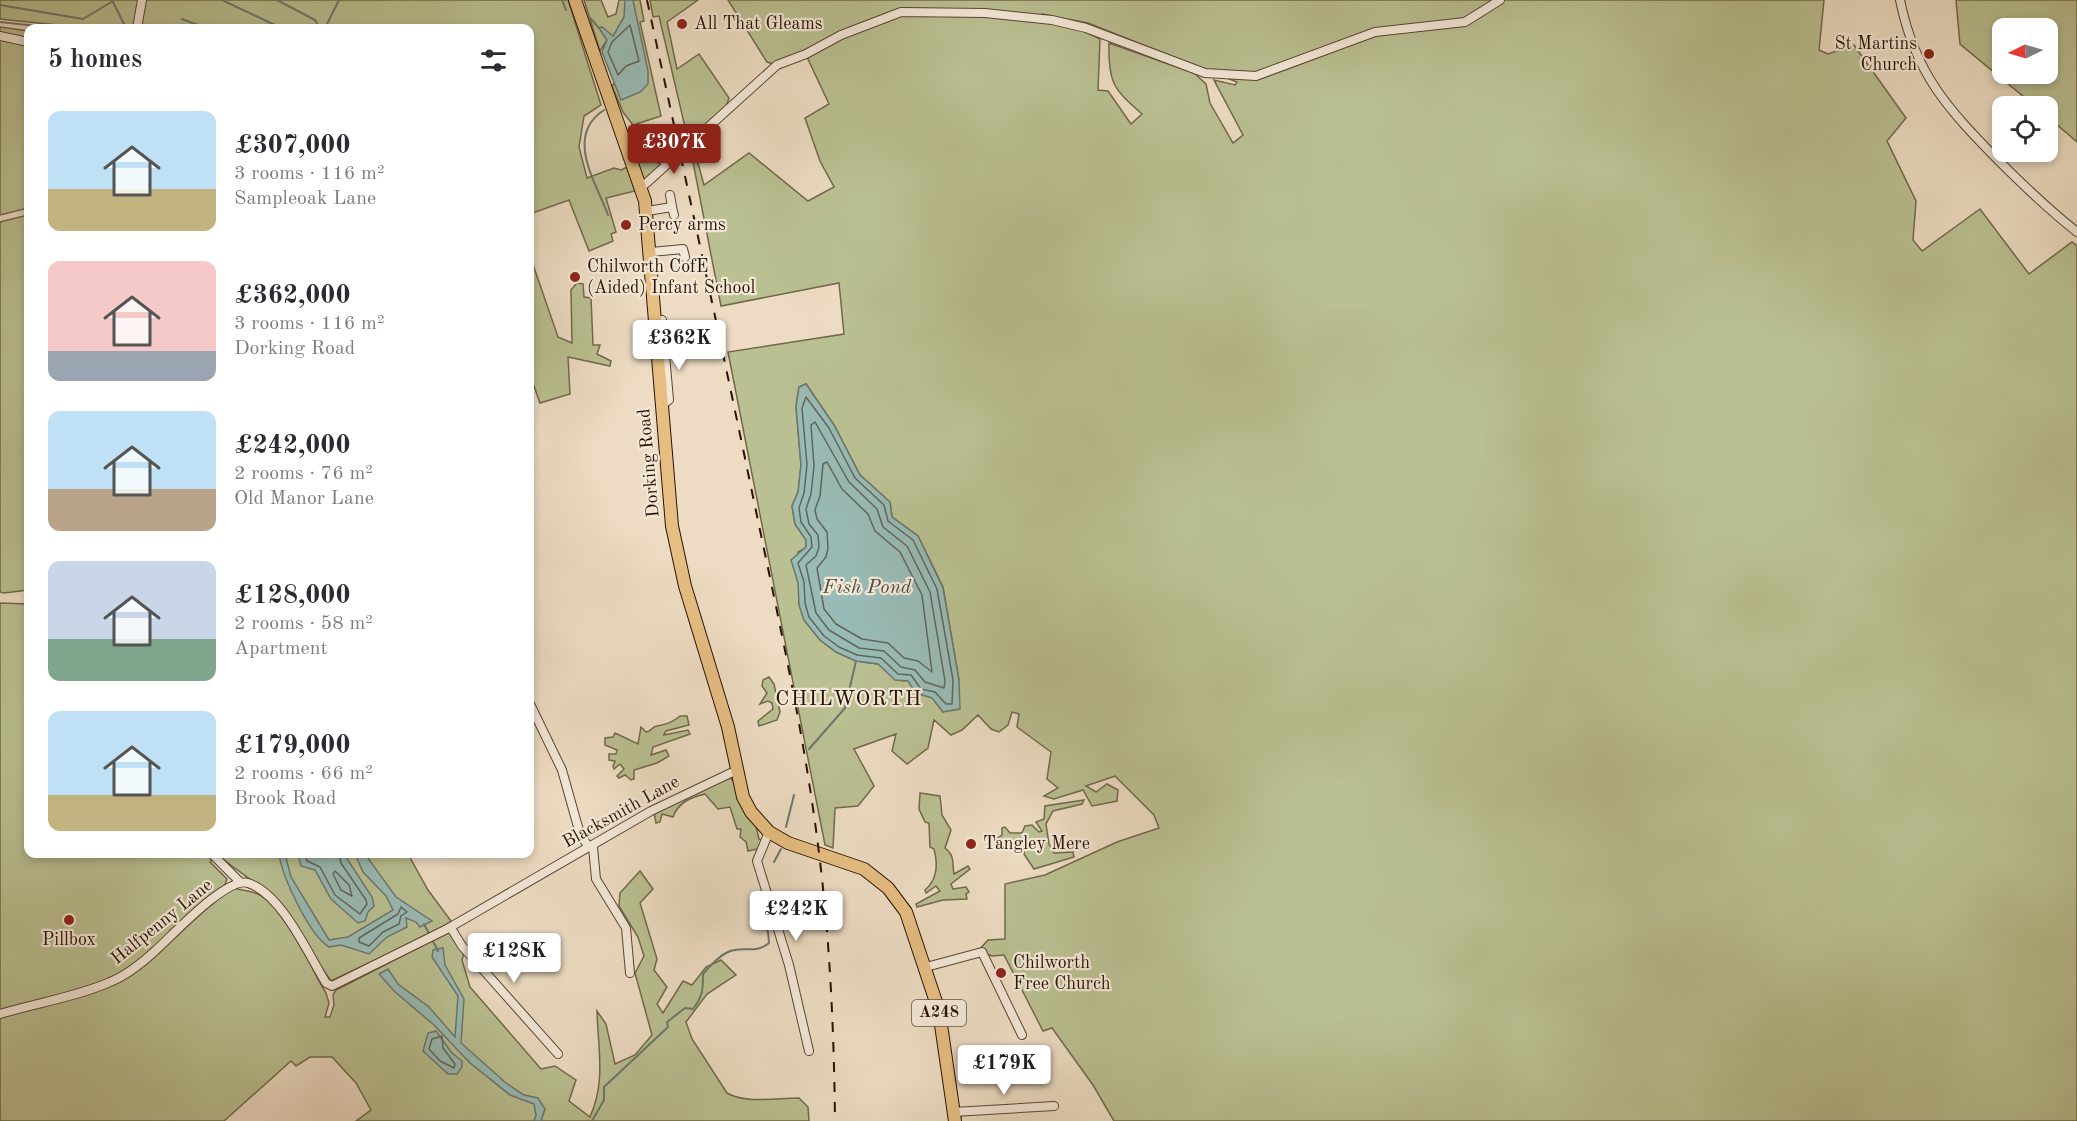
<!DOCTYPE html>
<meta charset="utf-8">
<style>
body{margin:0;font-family:"Old Standard TT",serif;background:#f2f2f3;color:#2b2b33;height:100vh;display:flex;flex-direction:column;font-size:22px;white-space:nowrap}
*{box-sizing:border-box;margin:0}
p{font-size:20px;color:#7c7c81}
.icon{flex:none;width:33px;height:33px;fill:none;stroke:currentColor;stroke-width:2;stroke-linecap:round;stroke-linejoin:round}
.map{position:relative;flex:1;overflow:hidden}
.drawer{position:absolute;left:24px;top:24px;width:510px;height:834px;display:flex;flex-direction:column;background:#fff;border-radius:12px;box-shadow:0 3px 9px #0003}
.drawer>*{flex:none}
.needle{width:39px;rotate:265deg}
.fabs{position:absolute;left:1992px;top:18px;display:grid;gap:12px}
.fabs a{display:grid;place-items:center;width:66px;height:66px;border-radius:12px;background:#fff;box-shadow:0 3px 9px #0003;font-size:30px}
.price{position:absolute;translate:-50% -51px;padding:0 14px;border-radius:6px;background:#fff;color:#222;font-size:20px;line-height:39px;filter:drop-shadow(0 2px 3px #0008)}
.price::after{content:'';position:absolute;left:50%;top:36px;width:18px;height:14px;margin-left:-9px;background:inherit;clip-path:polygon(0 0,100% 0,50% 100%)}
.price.active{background:#8f2418;color:#fff}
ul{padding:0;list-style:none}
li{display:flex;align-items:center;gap:18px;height:150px;padding:0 24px}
li span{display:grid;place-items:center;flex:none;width:168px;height:120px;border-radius:12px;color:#555}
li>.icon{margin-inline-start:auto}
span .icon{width:72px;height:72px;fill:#fffc;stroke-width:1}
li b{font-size:26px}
h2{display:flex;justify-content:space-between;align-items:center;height:72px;padding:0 24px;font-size:26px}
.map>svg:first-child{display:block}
.green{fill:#bac092;stroke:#71694a;stroke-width:1.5;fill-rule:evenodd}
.water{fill:#99bbb5;stroke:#6c776d;stroke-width:1.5}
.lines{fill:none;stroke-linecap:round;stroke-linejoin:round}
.shore{stroke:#60665b;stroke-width:1.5}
.stream{stroke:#6c776d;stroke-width:2}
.street-casing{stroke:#594432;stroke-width:10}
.primary-casing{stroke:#281201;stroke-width:14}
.street{stroke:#f3e8d8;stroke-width:8}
.primary{stroke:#e6be82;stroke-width:12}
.rail{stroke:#281201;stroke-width:2;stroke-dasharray:10 10;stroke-linecap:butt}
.poi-dot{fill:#8f2418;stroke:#f3e8d8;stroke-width:2}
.labels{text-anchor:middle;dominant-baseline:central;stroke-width:4.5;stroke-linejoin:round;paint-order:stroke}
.shield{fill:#f3e8d8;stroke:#655242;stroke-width:1.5}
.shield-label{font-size:16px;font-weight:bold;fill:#281201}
.poi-label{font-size:18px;fill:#281201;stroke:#f3e8d8;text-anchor:start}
.street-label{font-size:18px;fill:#281201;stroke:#f3e8d8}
.water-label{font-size:20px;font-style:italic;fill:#504d40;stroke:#f3e8d8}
.quarter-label{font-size:21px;letter-spacing:1.5px;fill:#281201;stroke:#f3e8d8}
</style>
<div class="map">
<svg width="2077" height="1121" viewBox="0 0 2077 1121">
<rect width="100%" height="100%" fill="#eddcc3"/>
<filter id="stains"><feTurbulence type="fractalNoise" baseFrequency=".00333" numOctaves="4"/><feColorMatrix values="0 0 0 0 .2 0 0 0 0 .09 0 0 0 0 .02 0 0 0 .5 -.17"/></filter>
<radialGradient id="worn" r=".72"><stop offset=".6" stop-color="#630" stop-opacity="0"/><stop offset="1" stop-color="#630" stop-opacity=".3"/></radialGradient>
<g class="green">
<path d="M0 0H568L601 105 584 116 579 147 587 178 614 168 621 170 627 167 635 191 606 198 616 232 611 234 613 241 589 251 569 200 530 214V28H66V26L0 19Z"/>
<path d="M584 0H601L608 17 616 14 619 0H640L644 21 640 22 661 116 633 125 623 112 612 86 633 62 602 27 599 28 607 40 600 51Z"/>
<path d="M650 0H698L667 22 677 69 699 54 729 98 725 110 689 144 659 16 653 17Z"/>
<path d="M728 0H1824L1819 50 1828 54 1854 45 1906 118 1887 141 1916 201 1913 240 1922 251 1980 209 2029 274 2072 242 2077 246V1121H1114L1093 1085 1052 1028 1043 1031 1004 955 992 956 978 951 988 940 1005 939V884L1045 875 1117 842 1159 828 1154 815 1115 776 1086 786 1096 792 1107 784 1118 790 1117 801 1092 806 1083 790 1054 799 1044 796 1058 788 1047 779 1051 752 1017 727 1019 714 1012 712 1008 725 999 732 991 729 978 715 962 730 951 735 934 720 928 748 907 764 892 751 896 734 854 749 874 786 858 806 835 808 833 848 825 845 728 352 844 334 839 283 721 306 691 152 693 145 704 185 749 153 808 201 834 187 820 161 805 118 829 104 806 55 777 65 767 62ZM1042 14 1088 23 1237 82 1235 85 1214 80 1243 135 1233 143 1210 103 1206 84 1194 73 1109 43C1108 82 1113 89 1142 114L1131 124 1108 91 1098 90 1100 39 1080 29 1038 21ZM806 384 834 425 860 475 890 502 892 517 918 536 943 587 959 680 943 712 932 697 919 694 913 689 908 680 902 681 878 664 856 661 836 652 820 640 804 620 799 604 798 552 806 548V540L795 524 792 506 798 492 801 465 796 407 799 387Z"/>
<path d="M1956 0H2077V142L2048 117V106H2035L1960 44ZM2048 28V74H2002V28Z"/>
<path d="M0 27 28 31V208L0 215Z"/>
<path d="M632 145 665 161 642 187Z"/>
<path d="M28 215V590L4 593 0 592V222Z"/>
<path d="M530 256 558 337 572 343 571 290 577 283 583 284 584 297 591 298 593 345H600L597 354 611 361 610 366 568 357 570 394 540 403 531 378 530 380Z"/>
<path d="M0 603 28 604V854H408L428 890 451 921 437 931 331 981 270 894 217 855 210 862 227 879 225 885C237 891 248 889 260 895 292 914 307 963 326 993L329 1003 325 1017H330L334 1005 333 995 336 990 449 932 464 953 462 960 470 987 541 1069 555 1066 576 1080 569 1101 590 1117C606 1081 598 1050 597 1011L606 1024 615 1064 635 1055 652 1035 635 973 644 956 638 937 619 906 620 893 640 871 653 889 640 903 657 959 654 970 667 987 657 1004 663 1013 683 981 692 985 706 967 721 960 736 975 707 994 686 1022 692 1039 727 1093C746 1104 777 1098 799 1098L808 1107 809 1121H356L371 1110 356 1083 332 1057H310L296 1066 291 1061 224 1121H0Z"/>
<path d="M769 677 774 684 780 712 777 720 759 726 758 721 773 709 772 703 768 701 760 704 767 693 762 686 763 680Z"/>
<path d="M680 716H687L689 725 666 731 664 735 688 730 690 734 653 747 651 755 666 750 669 756 657 763 634 770V779L631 780 625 775 619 778 617 776 624 769 620 764 614 769 613 766 615 761 609 760V754H616L617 750 605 745V738L613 737 615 733 638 744 641 727 646 732C653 731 651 727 657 726 666 724 672 723 680 716Z"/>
<path d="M728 776 736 784 756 826 759 839 763 841 762 848 748 851 746 842 740 837 741 829H737L730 807 718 809 705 794C689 798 678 803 673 817L662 814 660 822 656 823 654 812Z"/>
<path d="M920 793 940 796 942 815 951 830 945 848C955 855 952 863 954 874L968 866 970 869 951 884 953 889 966 887 969 892 966 894 967 899 943 900 917 907 916 904 940 891 936 886 926 893 925 890C938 879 938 864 934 849L930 847 929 823 925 822 919 809Z"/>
<path d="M1084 800 1082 804 1053 811 1046 824 1049 844 1054 853 1073 852 1074 857 1034 869 1024 854 1026 839 997 843 996 839 1002 835V828L1005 827 1010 833H1022L1025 826 1032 825 1039 832 1042 831 1036 822 1044 819 1045 806Z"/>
</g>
<g class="water">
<path d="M625 0H633L648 71V84L640 92 621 100 602 52 607 40 599 28 602 27 613 36 624 17Z"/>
<path d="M806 384 834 425 860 475 890 502 892 517 918 536 943 588 959 680 960 709 943 712 932 698 919 694 913 689 908 681 895 680 878 664 856 661 836 652 820 640 804 620 799 605 798 583 791 560 806 547V540L795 524 792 506 798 492 801 465 796 407 799 387Z"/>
<path d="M279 854H285L291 877 329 940 348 937 393 910 386 896 363 872 355 854H365L396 897 432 921 420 927 416 922 406 918 407 927 387 937 369 954 341 945 329 947C309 935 282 876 279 854Z"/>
<path d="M298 854H344L372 897 374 906 368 912 365 921 358 923 331 899 315 870 301 866Z"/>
<path d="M443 948 445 965 464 999 461 1043 506 1083 524 1095 538 1098 545 1109 541 1121H534L536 1115 534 1104 510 1095 470 1063 434 1025 394 991 379 974 388 969 398 984 429 1007 455 1037 458 996 432 957 433 950Z"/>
<path d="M436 1031 452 1053 462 1061V1067L457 1074H448L423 1051 428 1033Z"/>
</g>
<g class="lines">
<g class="shore">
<path d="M630 25 639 61 626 66 618 75 608 52 612 42Z"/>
<path d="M806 397 829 428 855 478 884 505 888 521 913 540 937 589 953 680 952 704H946L935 692 921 689 911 675 898 674 881 658 857 655 839 647 824 636 809 617 805 603 804 582 798 563 812 547 811 537 801 522 799 508 804 493 807 465 802 408Z"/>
<path d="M815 422 849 482 877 509 883 527 907 546 930 592 945 681 944 688 925 682 915 670 901 667 884 651 859 648 829 630 816 613 806 565 816 556 819 547 818 535 809 524 806 509 811 494 814 466 811 425Z"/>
<path d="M827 462 842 489 868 514 875 531 900 552 922 595 932 672 918 661 904 658 888 643 862 639 836 624 824 609 817 568 826 557 828 548 827 532 817 519 815 510 820 496 823 464Z"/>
<path d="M304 854 307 861 320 867 335 895 360 914 367 904 366 900 341 863 339 854"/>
<path d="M335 871 349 885 352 896 341 890 333 874Z"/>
<path d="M401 907 407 912 401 916 399 924 383 932 369 946 359 942V938L398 914Z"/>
<path d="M442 1036 443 1048 455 1064 454 1068 440 1061 429 1049 432 1039Z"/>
</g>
<g class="stream">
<path d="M112 0 126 28"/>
<path d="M222 0 281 28"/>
<path d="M277 0 315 20 320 28"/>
<path d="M562 0 566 10"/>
<path d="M0 5 83 19 113 1"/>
<path d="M590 18 599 28"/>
<path d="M182 19 206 28"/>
<path d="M0 22 56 28"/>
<path d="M325 28 339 0"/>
<path d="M604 110C564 136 596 182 608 215"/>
<path d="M809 749 845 708 856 661"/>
<path d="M786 827 794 795"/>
<path d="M774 862 781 849"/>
<path d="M424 924 438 951"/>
<path d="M592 1121 604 1100V1087L668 1027 667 1022 685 1008 693 1009C703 996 703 989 703 974 709 967 719 956 728 952 743 945 755 955 769 943L768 932 764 925 767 918"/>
</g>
<g class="street-casing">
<g id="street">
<path d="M1900 0C1915 74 1948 109 1999 161 2024 186 2049 210 2077 232"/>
<path d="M137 28 142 0"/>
<path d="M0 36 28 42"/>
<path d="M627 147 636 146 668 163"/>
<path d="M642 187 777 65 806 54 841 35 901 12 985 13 1052 20 1086 28 1205 73 1256 76 1375 32 1465 22 1500 0"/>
<path d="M670 195 672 207"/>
<path d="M647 211 672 207 674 215"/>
<path d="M651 252 683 249 685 257"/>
<path d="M662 405 669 400 662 320"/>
<path d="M530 704 562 770 580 834 588 846"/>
<path d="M769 832 757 861 789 965 809 1051"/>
<path d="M593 847 596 879 626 928 630 973"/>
<path d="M212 854 240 882"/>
<path d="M451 928 462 946 558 1054"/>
<path d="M926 967 982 952 1022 1035"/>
<path d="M0 1014C36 1003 76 997 110 982 125 976 143 962 155 951 172 936 227 876 248 883 282 894 308 954 326 983L332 986 447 929 651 811 737 770"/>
<path d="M954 1112 1054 1106"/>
</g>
</g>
<g class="primary-casing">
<path id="primary" d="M575 0 645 201 672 526 685 586 728 727 743 797 751 812 769 832 788 843 864 869 888 888 906 912 939 1011 955 1121"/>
</g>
<use href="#street" class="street"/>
<use href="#primary" class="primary"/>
<path class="rail" d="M647 0C682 162 717 324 751 487 776 608 804 730 819 853 830 941 834 1032 835 1121"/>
</g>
<g class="poi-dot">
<circle cx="682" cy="24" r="6"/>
<circle cx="1929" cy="54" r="6"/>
<circle cx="626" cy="225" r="6"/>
<circle cx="575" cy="277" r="6"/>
<circle cx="971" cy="844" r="6"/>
<circle cx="69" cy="920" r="6"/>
<circle cx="1001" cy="973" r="6"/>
</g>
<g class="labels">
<rect class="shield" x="912" y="1000" width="54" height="26" rx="4.5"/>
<g class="shield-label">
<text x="939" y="1013">A248</text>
</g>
<g class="poi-label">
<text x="694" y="24">All That Gleams</text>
<text x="1917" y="44" text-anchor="end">St Martins<tspan x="1917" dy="21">Church</tspan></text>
<text x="638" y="225">Percy arms</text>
<text x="587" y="267">Chilworth CofE<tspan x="587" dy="21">(Aided) Infant School</tspan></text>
<text x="983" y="844">Tangley Mere</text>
<text x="69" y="940" text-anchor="middle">Pillbox</text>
<text x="1013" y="963">Chilworth<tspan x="1013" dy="21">Free Church</tspan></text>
</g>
<g class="street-label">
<text transform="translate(649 463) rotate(-95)">Dorking Road</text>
<text transform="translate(621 812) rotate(-29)">Blacksmith Lane</text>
<text transform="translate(162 922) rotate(-39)">Halfpenny Lane</text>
</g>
<g class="water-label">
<text x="867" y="588">Fish Pond</text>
</g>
<g class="quarter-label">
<text x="849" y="699">CHILWORTH</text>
</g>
</g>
<rect width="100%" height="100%" filter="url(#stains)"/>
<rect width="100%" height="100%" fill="url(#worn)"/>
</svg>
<div class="fabs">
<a><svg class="needle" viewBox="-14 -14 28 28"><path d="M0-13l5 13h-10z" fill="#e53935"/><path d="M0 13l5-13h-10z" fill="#7c7c81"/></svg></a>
<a><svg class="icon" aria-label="locate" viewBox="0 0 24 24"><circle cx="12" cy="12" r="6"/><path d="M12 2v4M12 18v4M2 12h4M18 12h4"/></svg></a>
</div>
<b class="price active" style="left:674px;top:175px">£307K</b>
<b class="price" style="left:679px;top:371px">£362K</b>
<b class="price" style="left:796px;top:942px">£242K</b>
<b class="price" style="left:514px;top:984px">£128K</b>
<b class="price" style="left:1004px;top:1096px">£179K</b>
<section class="drawer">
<h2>5 homes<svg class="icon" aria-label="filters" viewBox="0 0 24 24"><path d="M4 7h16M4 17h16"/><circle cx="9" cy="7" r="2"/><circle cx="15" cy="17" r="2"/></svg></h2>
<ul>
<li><span style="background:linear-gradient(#bfe0f5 65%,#c2b280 0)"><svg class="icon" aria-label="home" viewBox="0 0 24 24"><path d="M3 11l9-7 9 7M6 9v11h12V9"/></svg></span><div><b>£307,000</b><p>3 rooms · 116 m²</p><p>Sampleoak Lane</p></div></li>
<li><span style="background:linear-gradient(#f6c9c9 75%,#9aa5b1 0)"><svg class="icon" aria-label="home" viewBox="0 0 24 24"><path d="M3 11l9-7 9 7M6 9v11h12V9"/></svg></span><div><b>£362,000</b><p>3 rooms · 116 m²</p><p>Dorking Road</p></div></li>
<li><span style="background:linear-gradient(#bfe0f5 65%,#b9a48a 0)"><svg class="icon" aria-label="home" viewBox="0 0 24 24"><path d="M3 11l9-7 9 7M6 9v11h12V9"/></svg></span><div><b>£242,000</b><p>2 rooms · 76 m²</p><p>Old Manor Lane</p></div></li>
<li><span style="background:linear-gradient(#c9d6e8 65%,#7fa58c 0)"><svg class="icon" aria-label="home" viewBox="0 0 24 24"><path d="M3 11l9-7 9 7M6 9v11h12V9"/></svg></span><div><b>£128,000</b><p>2 rooms · 58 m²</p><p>Apartment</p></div></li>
<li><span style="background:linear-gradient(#bfe0f5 70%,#c2b280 0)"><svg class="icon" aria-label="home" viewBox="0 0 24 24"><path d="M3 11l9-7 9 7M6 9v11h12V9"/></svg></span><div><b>£179,000</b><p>2 rooms · 66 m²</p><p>Brook Road</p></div></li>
</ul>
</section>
</div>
